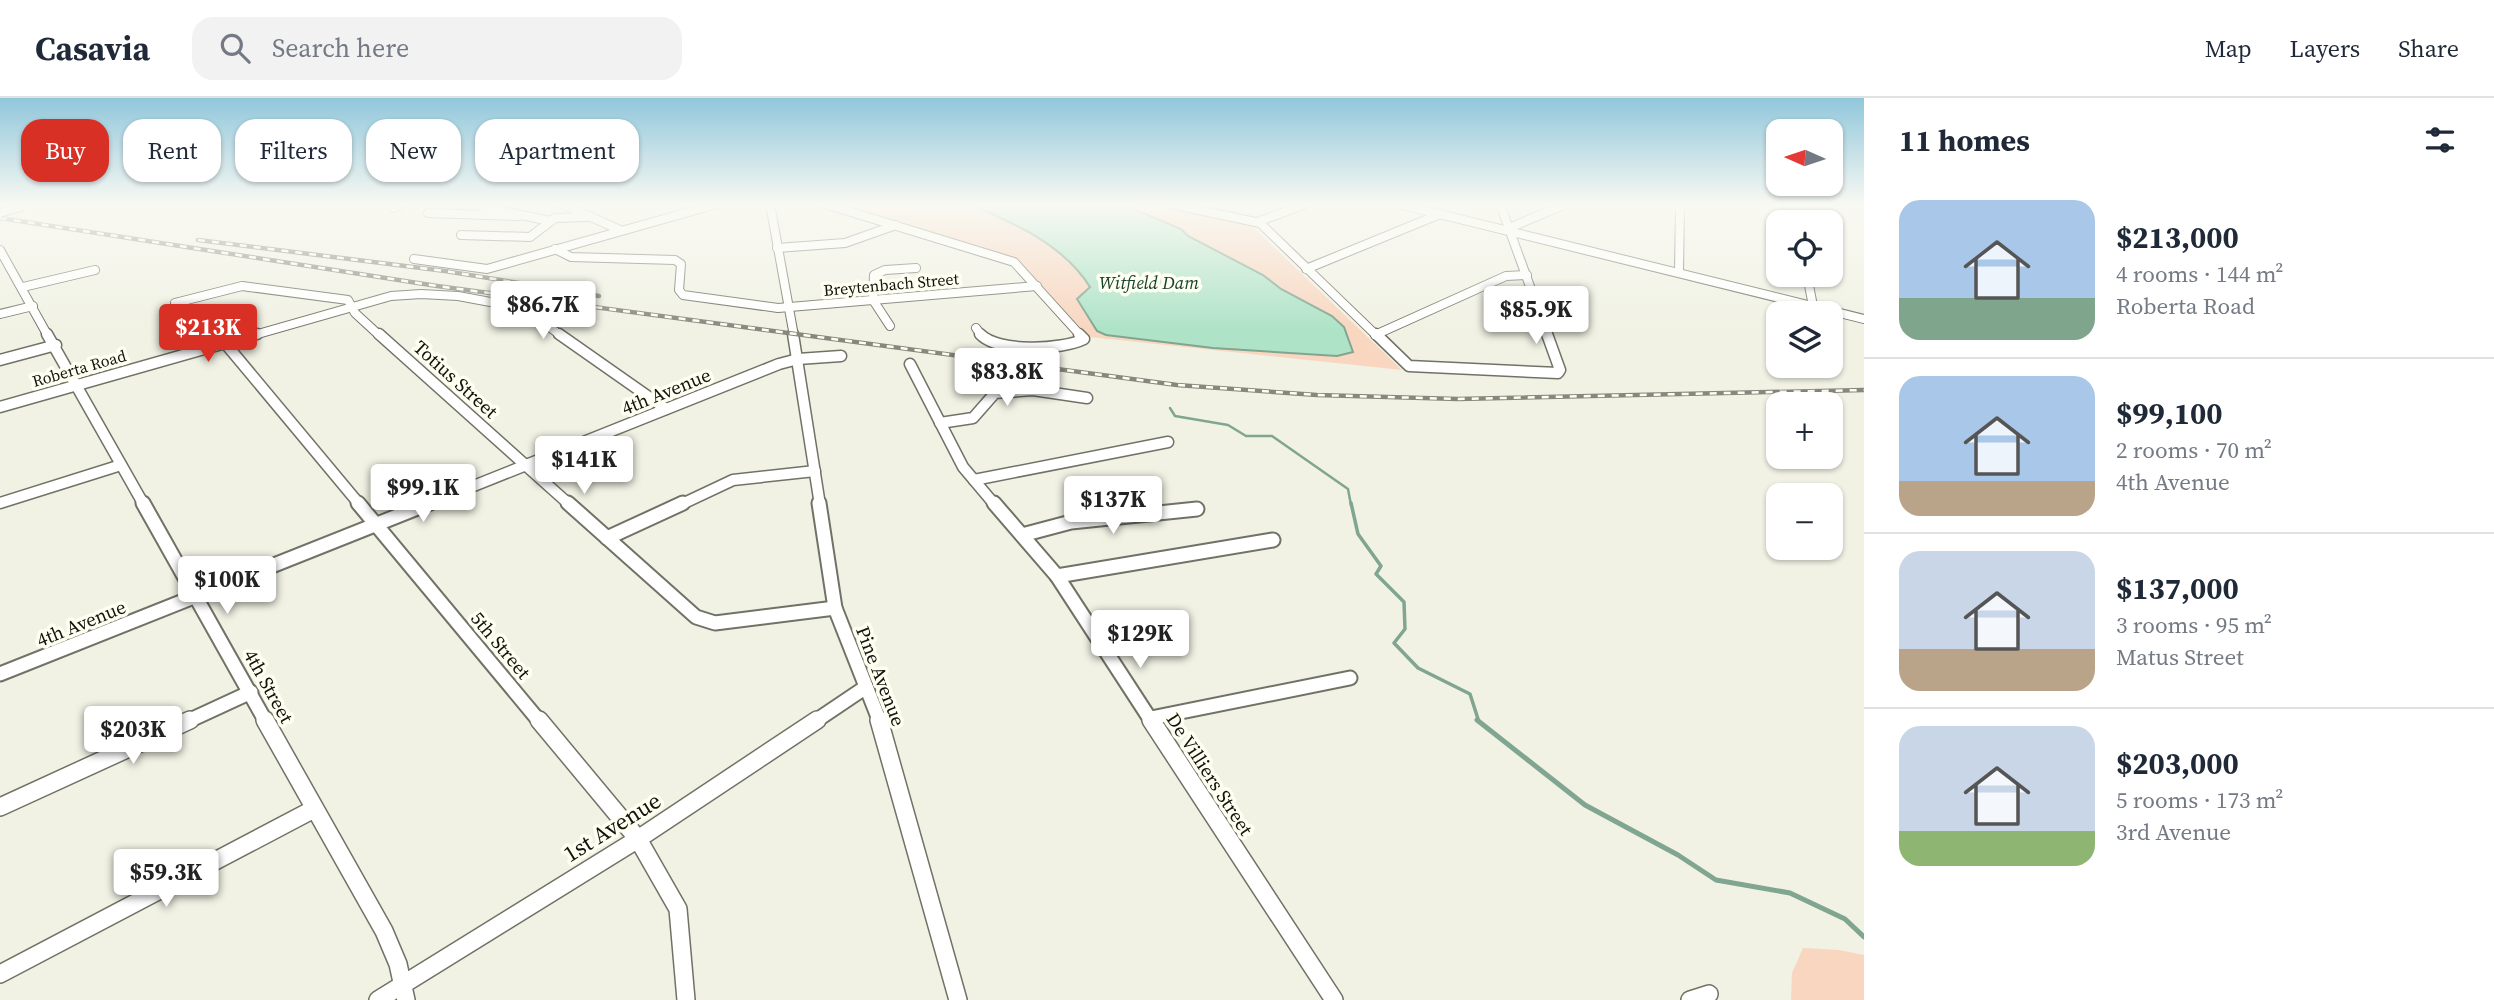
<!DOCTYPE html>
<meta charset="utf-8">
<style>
body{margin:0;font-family:"Source Serif 4",serif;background:#f2f2f3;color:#1f2937;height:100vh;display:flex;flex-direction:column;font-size:26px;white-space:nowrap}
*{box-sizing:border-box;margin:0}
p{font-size:23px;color:#747a83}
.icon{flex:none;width:38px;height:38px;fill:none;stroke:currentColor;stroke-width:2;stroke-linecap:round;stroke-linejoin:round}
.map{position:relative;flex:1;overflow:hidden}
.sheet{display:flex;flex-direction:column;background:#fff;width:630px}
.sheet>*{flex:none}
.banner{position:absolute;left:21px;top:21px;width:665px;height:63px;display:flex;gap:14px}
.needle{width:46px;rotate:273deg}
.controls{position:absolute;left:1766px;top:21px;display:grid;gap:14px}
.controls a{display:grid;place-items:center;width:77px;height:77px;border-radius:14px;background:#fff;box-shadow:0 2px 5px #0004;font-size:35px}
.price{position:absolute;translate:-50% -60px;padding:0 16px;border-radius:7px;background:#fff;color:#222;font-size:23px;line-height:46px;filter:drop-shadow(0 2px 4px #0008)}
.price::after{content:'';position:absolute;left:50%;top:42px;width:21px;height:16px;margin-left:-10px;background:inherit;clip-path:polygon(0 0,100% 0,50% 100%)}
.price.current{background:#d93025;color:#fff}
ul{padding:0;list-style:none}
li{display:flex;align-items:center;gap:21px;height:175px;padding:0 35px}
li+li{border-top:2px solid #e0e1e3}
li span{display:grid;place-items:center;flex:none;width:196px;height:140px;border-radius:21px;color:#555}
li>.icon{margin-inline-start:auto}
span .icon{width:84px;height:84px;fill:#fffc;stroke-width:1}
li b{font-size:30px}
h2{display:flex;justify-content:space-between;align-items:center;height:84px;padding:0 35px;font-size:30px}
.pill{padding:0 24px;border-radius:21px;background:#fff;box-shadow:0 2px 5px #0004;font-size:24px;line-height:63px}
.pill.current{background:#d93025;color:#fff}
header{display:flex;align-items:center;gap:42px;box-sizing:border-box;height:98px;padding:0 35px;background:#fff;border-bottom:2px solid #e0e1e3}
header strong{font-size:33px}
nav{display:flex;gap:38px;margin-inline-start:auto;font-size:24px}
.search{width:490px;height:63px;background:#f2f2f3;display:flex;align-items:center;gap:18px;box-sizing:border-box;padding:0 24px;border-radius:21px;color:#747a83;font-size:26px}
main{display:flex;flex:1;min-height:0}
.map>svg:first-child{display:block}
.green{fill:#f8d6c0}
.water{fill:#aee3c7;stroke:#80a590;stroke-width:2}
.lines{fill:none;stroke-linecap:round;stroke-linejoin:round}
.stream-far2{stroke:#80a590;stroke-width:2.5}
.stream-far1{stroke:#80a590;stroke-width:3.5}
.stream{stroke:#80a590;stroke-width:5}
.street-far3-casing{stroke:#717266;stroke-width:10}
.street-far2-casing{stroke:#717266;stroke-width:13}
.street-far1-casing{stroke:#717266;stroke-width:17}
.street-casing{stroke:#717266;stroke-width:20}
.highway-casing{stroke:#717266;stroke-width:3}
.street-far3{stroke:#fff;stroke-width:8}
.street-far2{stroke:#fff;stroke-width:10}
.street-far1{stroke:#fff;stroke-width:13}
.street{stroke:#fff;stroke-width:17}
.highway{fill:#fff;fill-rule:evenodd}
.rail-casing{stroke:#87877e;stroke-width:4.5}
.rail{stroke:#fefff1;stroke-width:2.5;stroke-dasharray:7;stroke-linecap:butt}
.street-bridge-casing{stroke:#717266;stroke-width:10;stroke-linecap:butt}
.street-bridge{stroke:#fff;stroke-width:8}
.labels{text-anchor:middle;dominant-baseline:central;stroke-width:7;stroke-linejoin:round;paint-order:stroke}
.far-street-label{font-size:16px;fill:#13130e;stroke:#fefff1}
.far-water-label{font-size:18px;font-style:italic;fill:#15402d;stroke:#fefff1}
.street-label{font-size:19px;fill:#13130e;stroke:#fefff1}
.near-street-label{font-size:23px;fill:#13130e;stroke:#fefff1}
</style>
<header>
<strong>Casavia</strong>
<div class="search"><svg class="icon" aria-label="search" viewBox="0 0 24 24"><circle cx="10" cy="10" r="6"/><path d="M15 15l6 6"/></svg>Search here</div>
<nav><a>Map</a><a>Layers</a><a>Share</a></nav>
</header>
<main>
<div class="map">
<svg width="1864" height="902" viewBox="0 0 1864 902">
<rect width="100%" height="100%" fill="#f1f2e4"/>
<g class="green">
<path d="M828 106H1157L1250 126 1402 272 1090 239 1016 163Z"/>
<path d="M1803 850 1839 852 1864 857V902H1791L1792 875Z"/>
</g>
<path class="water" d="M969 106H1122L1181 131 1188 138 1263 177 1281 191 1332 218 1344 229 1353 254 1337 258 1213 250 1106 237 1097 233 1077 201 1090 189C1063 146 1014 125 969 106Z"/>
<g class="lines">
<path class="stream-far2" d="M1170 310 1175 318 1228 327 1246 338H1272L1348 391 1351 407"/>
<path class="stream-far1" d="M1351 405 1358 436 1381 468 1376 476 1404 504 1405 531 1394 545 1418 570 1470 596 1479 624"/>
<path class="stream" d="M1477 622 1585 707 1678 757 1716 782 1790 795 1845 821 1864 839"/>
<g class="street-far3-casing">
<g id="street-far3">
<path d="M485 106 483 109 550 123"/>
<path d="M562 106 620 132"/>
<path d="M770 106 794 238"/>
<path d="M825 106 1014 164 1081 238"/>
<path d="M1171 106 1260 125 1377 238"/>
<path d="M1399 106 1864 221"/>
<path d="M1500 106 1548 238"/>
<path d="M1794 106 1797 124"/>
<path d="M394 110 400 106"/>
<path d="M428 115 519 118"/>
<path d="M1257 124 1306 106"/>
<path d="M1509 130 1566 106"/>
<path d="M461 137 530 139 555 120 586 119"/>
<path d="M777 150 845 145 896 127"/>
<path d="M555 151 571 159 675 162 681 166 679 192 683 197 778 210 1037 188"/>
<path d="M0 152 48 238"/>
<path d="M414 161 487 171 717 106"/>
<path d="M1306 171 1440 116"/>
<path d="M1679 174 1680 106"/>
<path d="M1807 177 1813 208"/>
<path d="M23 189 95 172"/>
<path d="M175 205 242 188 348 202 355 215 380 238"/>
<path d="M0 216 33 208"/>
<path d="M890 228 873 202 874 177 885 172 916 170"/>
<path d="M976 230 982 238"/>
<path d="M1375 237 1506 178 1527 177"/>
<path d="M251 238 391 198 421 196 458 198 512 208 525 212 562 238"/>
</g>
</g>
<g class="street-far2-casing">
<g id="street-far2">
<path d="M47 236 144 407"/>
<path d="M379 236 570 407"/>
<path d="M559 236 666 311"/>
<path d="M793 236 820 407"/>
<path d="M980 236C998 255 1062 252 1084 241L1079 236"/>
<path d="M1376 236 1409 268 1558 275 1560 272 1547 236"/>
<path d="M225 245 360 407"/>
<path d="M0 262 56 247"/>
<path d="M910 266 963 369 995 407"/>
<path d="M0 309 257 236"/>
<path d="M940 325 973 320 995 295 1033 292 1087 300"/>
<path d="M974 382 1168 344"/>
<path d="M0 405 121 367"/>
<path d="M426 407 779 266 798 261 841 258"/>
<path d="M680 407 733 382 815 373"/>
</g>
</g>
<g class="street-far1-casing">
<g id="street-far1">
<path d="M143 405 266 624"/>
<path d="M358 405 540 624"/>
<path d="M568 405 696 519 715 525 835 510"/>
<path d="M819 405 835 510 880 624"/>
<path d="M994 405 1057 478 1152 624"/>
<path d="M1022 437 1071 424 1197 411"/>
<path d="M607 440 683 405"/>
<path d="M1057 478 1273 442"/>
<path d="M0 576 430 405"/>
<path d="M1151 620 1350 580"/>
<path d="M186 624 251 594"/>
<path d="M814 624 866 589"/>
</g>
</g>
<g class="street-casing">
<g id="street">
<path d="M265 622 384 833 398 866 406 902"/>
<path d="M539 622 638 741 678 811 686 902"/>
<path d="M879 622 958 902"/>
<path d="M1151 622 1334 902"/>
<path d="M0 709 190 622"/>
<path d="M0 876 314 711"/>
<path d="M378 902 638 741 817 622"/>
<path d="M1690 902 1709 896"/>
</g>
</g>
<g class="highway-casing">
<path id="highway" d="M0 106H18L0 113Z"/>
</g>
<use href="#street-far3" class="street-far3"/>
<use href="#street-far2" class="street-far2"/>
<use href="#street-far1" class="street-far1"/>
<use href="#street" class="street"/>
<use href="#highway" class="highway"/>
<g class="rail-casing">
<g id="rail">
<path d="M0 120 437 188 1177 287 1317 297 1458 301 1864 292"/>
<path d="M198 142 445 173 599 198"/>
</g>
</g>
<use href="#rail" class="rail"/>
<g class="street-bridge-casing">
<path id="street-bridge" d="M0 115 23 108"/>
</g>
<use href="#street-bridge" class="street-bridge"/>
</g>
<linearGradient id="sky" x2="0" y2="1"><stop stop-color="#91c7db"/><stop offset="0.46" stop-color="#f9f9f3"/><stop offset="1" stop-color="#f9f9f3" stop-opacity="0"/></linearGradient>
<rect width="1864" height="232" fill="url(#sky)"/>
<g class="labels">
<g class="far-street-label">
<text transform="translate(891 186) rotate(-5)">Breytenbach Street</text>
<text transform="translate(79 270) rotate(-16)">Roberta Road</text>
</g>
<g class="far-water-label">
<text x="1149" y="184">Witfield Dam</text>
</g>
<g class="street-label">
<text transform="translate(456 281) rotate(42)">Totius Street</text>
<text transform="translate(666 293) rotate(-22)">4th Avenue</text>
<text transform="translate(81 525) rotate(-22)">4th Avenue</text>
<text transform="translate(501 547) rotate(50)">5th Street</text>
<text transform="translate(881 578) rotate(69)">Pine Avenue</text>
<text transform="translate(269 588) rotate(61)">4th Street</text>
<text transform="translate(1210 676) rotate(57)">De Villiers Street</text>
</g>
<g class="near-street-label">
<text transform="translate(612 729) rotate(-32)">1st Avenue</text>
</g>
</g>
</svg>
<div class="controls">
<a><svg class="needle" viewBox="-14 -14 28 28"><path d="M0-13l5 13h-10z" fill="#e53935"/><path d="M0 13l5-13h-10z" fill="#747a83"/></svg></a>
<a><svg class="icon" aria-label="locate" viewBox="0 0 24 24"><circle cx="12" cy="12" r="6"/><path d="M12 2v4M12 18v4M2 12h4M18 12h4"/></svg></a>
<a><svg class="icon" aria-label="layers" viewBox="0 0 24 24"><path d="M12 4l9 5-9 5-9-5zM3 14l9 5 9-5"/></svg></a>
<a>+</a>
<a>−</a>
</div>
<b class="price" style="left:543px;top:243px">$86.7K</b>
<b class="price" style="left:1536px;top:248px">$85.9K</b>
<b class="price current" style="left:208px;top:266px">$213K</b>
<b class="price" style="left:1007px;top:310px">$83.8K</b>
<b class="price" style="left:584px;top:398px">$141K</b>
<b class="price" style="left:423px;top:426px">$99.1K</b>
<b class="price" style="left:1113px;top:438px">$137K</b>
<b class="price" style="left:227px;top:518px">$100K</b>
<b class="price" style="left:1140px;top:572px">$129K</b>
<b class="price" style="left:133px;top:668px">$203K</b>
<b class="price" style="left:166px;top:811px">$59.3K</b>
<div class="banner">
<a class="pill current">Buy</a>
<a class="pill">Rent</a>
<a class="pill">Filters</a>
<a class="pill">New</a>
<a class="pill">Apartment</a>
</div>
</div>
<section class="sheet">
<h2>11 homes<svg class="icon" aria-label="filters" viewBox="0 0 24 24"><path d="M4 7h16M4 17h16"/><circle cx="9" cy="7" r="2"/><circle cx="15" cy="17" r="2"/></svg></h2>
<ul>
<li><span style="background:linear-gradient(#a9c7e8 70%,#7fa58c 0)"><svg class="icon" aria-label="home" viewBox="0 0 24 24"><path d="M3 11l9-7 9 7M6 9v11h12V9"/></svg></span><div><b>$213,000</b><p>4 rooms · 144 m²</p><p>Roberta Road</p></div></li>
<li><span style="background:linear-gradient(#a9c7e8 75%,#b9a48a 0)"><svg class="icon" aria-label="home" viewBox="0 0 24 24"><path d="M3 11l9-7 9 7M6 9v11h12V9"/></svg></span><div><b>$99,100</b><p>2 rooms · 70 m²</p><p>4th Avenue</p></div></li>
<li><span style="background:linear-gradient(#c9d6e8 70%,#b9a48a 0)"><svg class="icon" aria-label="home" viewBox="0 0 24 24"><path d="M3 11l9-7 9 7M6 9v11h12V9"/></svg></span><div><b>$137,000</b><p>3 rooms · 95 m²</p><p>Matus Street</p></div></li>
<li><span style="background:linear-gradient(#c9d6e8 75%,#8fb573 0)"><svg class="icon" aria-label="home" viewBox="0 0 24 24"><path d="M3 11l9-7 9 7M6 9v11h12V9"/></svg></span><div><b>$203,000</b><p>5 rooms · 173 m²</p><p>3rd Avenue</p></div></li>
</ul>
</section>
</main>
